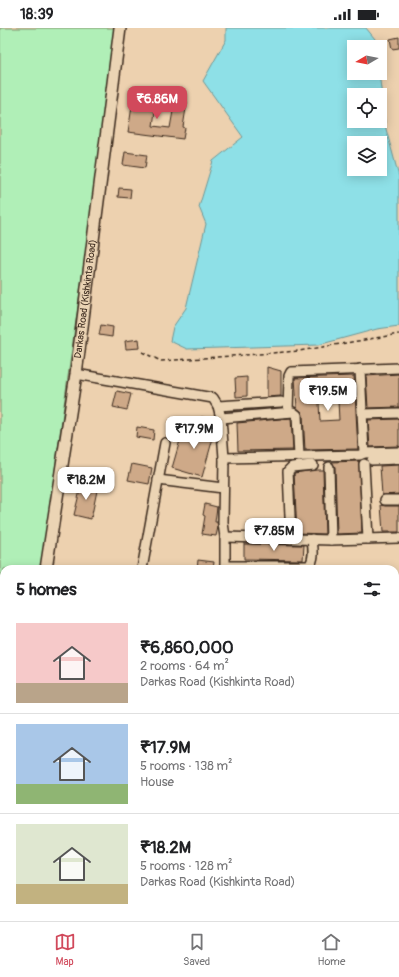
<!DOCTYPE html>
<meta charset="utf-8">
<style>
body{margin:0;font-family:Pangolin,sans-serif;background:#f2f2f2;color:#202124;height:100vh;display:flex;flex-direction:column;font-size:15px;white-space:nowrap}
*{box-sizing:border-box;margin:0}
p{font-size:13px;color:#757577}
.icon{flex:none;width:22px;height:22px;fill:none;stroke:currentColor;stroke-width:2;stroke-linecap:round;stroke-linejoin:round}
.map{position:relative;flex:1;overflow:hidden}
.drawer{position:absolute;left:0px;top:537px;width:399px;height:356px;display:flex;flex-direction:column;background:#fff;border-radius:12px 12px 0 0;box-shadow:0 2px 10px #0003}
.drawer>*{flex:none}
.needle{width:26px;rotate:260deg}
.buttons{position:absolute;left:347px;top:12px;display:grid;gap:8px}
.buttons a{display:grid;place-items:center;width:40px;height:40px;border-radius:0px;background:#fff;box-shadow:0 2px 10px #0003;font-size:20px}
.price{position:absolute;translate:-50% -34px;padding:0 9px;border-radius:8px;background:#fff;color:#222;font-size:13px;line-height:26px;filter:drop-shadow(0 1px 2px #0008)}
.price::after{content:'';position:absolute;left:50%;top:24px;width:12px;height:9px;margin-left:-6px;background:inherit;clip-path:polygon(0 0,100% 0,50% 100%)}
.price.on{background:#d1495b;color:#fff}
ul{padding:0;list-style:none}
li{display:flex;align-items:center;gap:12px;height:100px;padding:0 16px}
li+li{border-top:1px solid #e0e0e0}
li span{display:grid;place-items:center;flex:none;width:112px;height:80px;border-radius:0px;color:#555}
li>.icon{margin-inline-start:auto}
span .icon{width:48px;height:48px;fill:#fffc;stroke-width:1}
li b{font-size:17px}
h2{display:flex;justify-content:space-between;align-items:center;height:48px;padding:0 16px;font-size:17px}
.status{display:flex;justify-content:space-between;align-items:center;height:28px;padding:0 20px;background:#fff;direction:ltr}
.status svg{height:11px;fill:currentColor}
.tab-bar{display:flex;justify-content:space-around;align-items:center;height:56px;border-top:1px solid #e0e0e0;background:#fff;font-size:11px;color:#757577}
.tab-bar a{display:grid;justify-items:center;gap:2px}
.tab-bar .on{color:#d1495b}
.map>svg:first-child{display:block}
.green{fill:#b0efb7;stroke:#768c6a}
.water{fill:#8ee0e7;stroke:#6d9797;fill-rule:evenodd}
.building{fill:#cea988;stroke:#3b2a1e;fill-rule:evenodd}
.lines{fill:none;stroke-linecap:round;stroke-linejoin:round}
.minor-casing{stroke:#3b2a1e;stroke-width:12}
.major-casing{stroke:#3b2a1e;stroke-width:14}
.path{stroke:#3b2a1e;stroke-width:1.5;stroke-dasharray:4 3;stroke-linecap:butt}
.minor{stroke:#ebd4b4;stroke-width:9}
.major{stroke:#ebd4b4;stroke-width:11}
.labels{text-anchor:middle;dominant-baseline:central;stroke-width:3;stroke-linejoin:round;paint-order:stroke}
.street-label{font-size:10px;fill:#3b2a1e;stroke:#ebd4b4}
</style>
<div class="status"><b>18:39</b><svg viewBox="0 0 49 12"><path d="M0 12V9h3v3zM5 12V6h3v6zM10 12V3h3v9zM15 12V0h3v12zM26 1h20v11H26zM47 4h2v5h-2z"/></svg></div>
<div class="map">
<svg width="399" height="893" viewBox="0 0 399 893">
<rect width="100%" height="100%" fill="#edd1af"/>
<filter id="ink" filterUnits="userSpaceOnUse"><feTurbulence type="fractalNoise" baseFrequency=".025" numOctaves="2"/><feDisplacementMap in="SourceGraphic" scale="8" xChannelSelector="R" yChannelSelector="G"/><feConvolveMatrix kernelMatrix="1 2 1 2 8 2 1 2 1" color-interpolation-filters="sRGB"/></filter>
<g filter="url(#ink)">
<path class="green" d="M0 0H117L41 541H4V793L0 800Z"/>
<path class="water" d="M226 0H366L375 11 376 19H354V45H379L386 101 399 149V298L377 301 318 317 187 321 170 313 173 299 186 280 206 196 199 179 213 133 243 109 203 53 226 12ZM354 67H380V93H354ZM354 115H380V141H354Z"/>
<g class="building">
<path d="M399 9V20L392 21 390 11Z"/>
<path d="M133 72 156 76 153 98 170 100 175 72 187 74 183 99 185 100 183 111 128 104Z"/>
<path d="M125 124 147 127 145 140 123 137Z"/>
<path d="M119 160 131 161 130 170 118 169Z"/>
<path d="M101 297 113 299 112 309 99 307Z"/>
<path d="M139 311 140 320 126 321 125 313Z"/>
<path d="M267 339 281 343V368L267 369Z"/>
<path d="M399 346V379L368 380 366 348Z"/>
<path d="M354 348 358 421 305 422 303 387 302 384 297 380 295 350ZM338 373 339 392 320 393 319 375Z"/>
<path d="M247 349V368L236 369 235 350Z"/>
<path d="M117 363 131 366 127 382 113 379Z"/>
<path d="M201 389 209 390 206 408 213 410 202 449 172 440 183 402 197 406Z"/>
<path d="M291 390 293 422 238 423 237 395Z"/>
<path d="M399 391V418L370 419 368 392Z"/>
<path d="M137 399 154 402 153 412 136 409Z"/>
<path d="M359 433 362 505 337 506 335 439 332 434Z"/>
<path d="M132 436 152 440 149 456 128 452Z"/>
<path d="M399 437V466L382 467 380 438Z"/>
<path d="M315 442H323L325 506 297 505 294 445Z"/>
<path d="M82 454 98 458 91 491 74 487Z"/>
<path d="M205 476 217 479 215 494H217L218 499 216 508 202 506 205 488 203 487Z"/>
<path d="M381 477 385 478H399V504H383Z"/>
<path d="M244 516 304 517 303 532 244 531Z"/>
<path d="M198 532 214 534 213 541H197Z"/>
</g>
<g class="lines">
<g class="minor-casing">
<g id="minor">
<path d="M76 346 213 370 218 378 221 390 224 430 223 495 225 509V541"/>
<path d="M218 378 281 374"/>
<path d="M288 384 289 348 291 344 399 340"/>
<path d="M362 386 399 385"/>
<path d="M221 390 293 384 297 387 299 429"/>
<path d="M364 425 399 424"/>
<path d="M224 430 360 427 364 425 360 341"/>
<path d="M372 432 399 431"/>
<path d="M364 436 368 511"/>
<path d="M329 439 331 512"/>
<path d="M158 452 223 460"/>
<path d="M385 472H399"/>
<path d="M225 509 331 512 399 510"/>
<path d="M291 511 288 443 292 439 313 437"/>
<path d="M225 538H309C315 531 313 520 312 511"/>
<path d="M142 541 165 415"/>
<path d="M395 847 396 893"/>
<path d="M180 893V889"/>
</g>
</g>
<g class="major-casing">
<g id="major">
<path id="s1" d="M46 541 76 346 120 0"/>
<path d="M0 839 4 814"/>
</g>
</g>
<path class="path" d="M142 324 161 333 299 323 399 306"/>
<use href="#minor" class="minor"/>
<use href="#major" class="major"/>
</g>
</g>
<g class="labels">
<g class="street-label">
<text stroke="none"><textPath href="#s1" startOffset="273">Darkas Road (Kishkinta Road)</textPath></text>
</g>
</g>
</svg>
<div class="buttons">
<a><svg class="needle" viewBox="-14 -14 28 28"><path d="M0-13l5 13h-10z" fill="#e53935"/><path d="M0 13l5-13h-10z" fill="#757577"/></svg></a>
<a><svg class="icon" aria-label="locate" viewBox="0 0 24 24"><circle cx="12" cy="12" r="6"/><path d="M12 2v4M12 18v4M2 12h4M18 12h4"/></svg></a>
<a><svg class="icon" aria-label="layers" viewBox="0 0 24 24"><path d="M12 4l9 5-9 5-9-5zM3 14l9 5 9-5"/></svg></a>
</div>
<b class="price on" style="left:157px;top:92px">₹6.86M</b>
<b class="price" style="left:328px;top:384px">₹19.5M</b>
<b class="price" style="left:194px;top:422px">₹17.9M</b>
<b class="price" style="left:86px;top:473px">₹18.2M</b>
<b class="price" style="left:274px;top:524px">₹7.85M</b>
<section class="drawer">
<h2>5 homes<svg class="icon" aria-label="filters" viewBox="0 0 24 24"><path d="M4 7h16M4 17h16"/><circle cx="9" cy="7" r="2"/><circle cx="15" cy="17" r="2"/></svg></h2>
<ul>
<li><span style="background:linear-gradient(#f6c9c9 75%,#b9a48a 0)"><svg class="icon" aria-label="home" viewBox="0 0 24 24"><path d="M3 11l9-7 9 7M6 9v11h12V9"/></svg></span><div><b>₹6,860,000</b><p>2 rooms · 64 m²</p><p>Darkas Road (Kishkinta Road)</p></div></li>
<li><span style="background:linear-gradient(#a9c7e8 75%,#8fb573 0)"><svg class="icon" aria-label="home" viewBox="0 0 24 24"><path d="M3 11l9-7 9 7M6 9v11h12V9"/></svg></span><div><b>₹17.9M</b><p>5 rooms · 138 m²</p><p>House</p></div></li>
<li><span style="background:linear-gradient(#dfe7d0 75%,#c2b280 0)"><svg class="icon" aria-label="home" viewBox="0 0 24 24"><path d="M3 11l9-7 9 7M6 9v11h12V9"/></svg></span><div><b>₹18.2M</b><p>5 rooms · 128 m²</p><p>Darkas Road (Kishkinta Road)</p></div></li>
</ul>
</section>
</div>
<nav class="tab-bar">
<a class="on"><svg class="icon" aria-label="map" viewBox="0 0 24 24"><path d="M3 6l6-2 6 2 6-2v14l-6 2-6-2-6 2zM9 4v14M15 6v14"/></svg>Map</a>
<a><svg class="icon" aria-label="saved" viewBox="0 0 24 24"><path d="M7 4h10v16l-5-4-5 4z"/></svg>Saved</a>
<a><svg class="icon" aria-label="home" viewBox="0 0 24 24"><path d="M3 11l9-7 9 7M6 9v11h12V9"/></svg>Home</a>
</nav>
